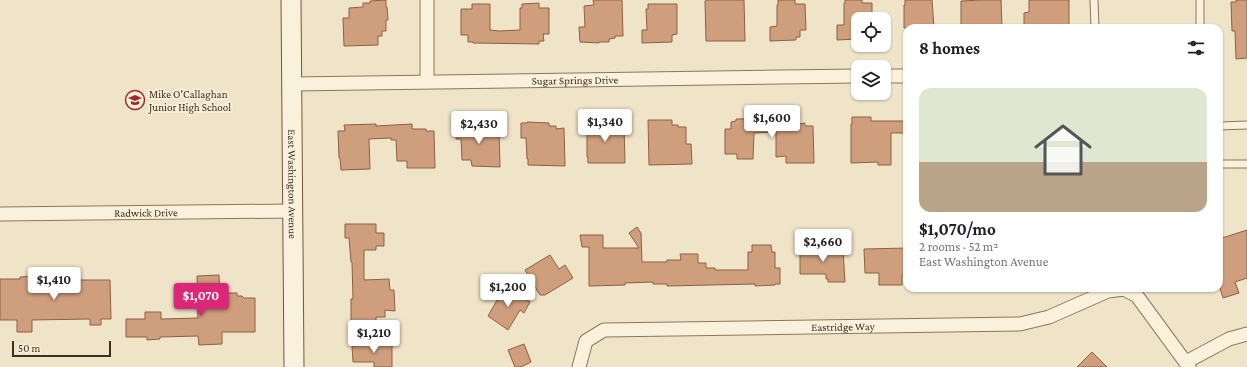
<!DOCTYPE html>
<meta charset="utf-8">
<style>
body{margin:0;font-family:"Crimson Pro",serif;background:#f6f6f6;color:#202124;height:100vh;display:flex;flex-direction:column;font-size:15px;white-space:nowrap}
*{box-sizing:border-box;margin:0}
p{font-size:13px;color:#757577}
.icon{flex:none;width:22px;height:22px;fill:none;stroke:currentColor;stroke-width:2;stroke-linecap:round;stroke-linejoin:round}
.map{position:relative;flex:1;overflow:hidden}
.panel{position:absolute;left:903px;top:24px;width:320px;height:268px;display:flex;flex-direction:column;background:#fff;border-radius:12px;box-shadow:0 1px 3px #0004}
.panel>*{flex:none}
.buttons{position:absolute;left:851px;top:12px;display:grid;gap:8px}
.buttons a{display:grid;place-items:center;width:40px;height:40px;border-radius:8px;background:#fff;box-shadow:0 1px 3px #0004;font-size:20px}
.scale{position:absolute;left:12px;bottom:10px;width:99px;box-sizing:border-box;padding-left:4px;border:2px solid #3d2e20;border-top:0;font-size:11px;line-height:14px;white-space:nowrap;color:#3d2e20;-webkit-text-stroke:3px #f7eed8;paint-order:stroke}
.price{position:absolute;translate:-50% -34px;padding:0 9px;border-radius:4px;background:#fff;color:#222;font-size:13px;line-height:26px;filter:drop-shadow(0 1px 2px #0008)}
.price::after{content:'';position:absolute;left:50%;top:24px;width:12px;height:9px;margin-left:-6px;background:inherit;clip-path:polygon(0 0,100% 0,50% 100%)}
.price.active{background:#db2777;color:#fff}
ul{padding:0;list-style:none}
li{display:grid;align-content:center;gap:8px;height:212px;padding:0 16px}
li span{display:grid;place-items:center;height:124px;border-radius:12px;color:#555}
li>.icon{margin-inline-start:auto}
span .icon{width:72px;height:72px;fill:#fffc;stroke-width:1}
li b{font-size:17px}
h2{display:flex;justify-content:space-between;align-items:center;height:48px;padding:0 16px;font-size:17px}
.map>svg:first-child{display:block}
.building{fill:#cf9f7d;stroke:#8d5f41}
.lines{fill:none;stroke-linecap:round;stroke-linejoin:round}
.lane-casing{stroke:#8d765c;stroke-width:9}
.street-casing{stroke:#8d765c;stroke-width:15}
.secondary-casing{stroke:#6f573f;stroke-width:21}
.lane{stroke:#faf1dc;stroke-width:7}
.street{stroke:#faf1dc;stroke-width:13}
.secondary{stroke:#faf1dc;stroke-width:19}
.labels{text-anchor:middle;dominant-baseline:central;stroke-width:4;stroke-linejoin:round;paint-order:stroke}
.street-label{font-size:11px;fill:#3d2e20;stroke:#f7eed8}
.poi-label{font-size:11px;fill:#3d2e20;stroke:#f7eed8;text-anchor:start}
</style>
<div class="map">
<svg width="1247" height="367" viewBox="0 0 1247 367">
<rect width="100%" height="100%" fill="#f0e4c8"/>
<g class="building">
<path d="M386 0V7H387L388 20H386V31H382V36H378V45L344 46 343 18H349V8L363 7V3H370V1Z"/>
<path d="M593 0H622L623 36H615V38L609 39V42H599V43L580 42 579 27H585L584 6 594 5Z"/>
<path d="M707 0H744L745 41H706L705 1Z"/>
<path d="M778 0H795V4H805L806 30H800V37H796V40L770 41V27L777 26V5H778Z"/>
<path d="M845 0H862V3H872V19H858V39L837 40V25H844V3H845Z"/>
<path d="M905 0H932L934 28H904V5H905Z"/>
<path d="M981 0H1001L1002 28H961V1Z"/>
<path d="M1029 0H1069V25H1051V28H1024V13L1029 12Z"/>
<path d="M1236 0H1247V58L1236 59 1235 31H1232L1231 2H1236Z"/>
<path d="M539 3V8H549V34H543L544 41H539V44L473 43V42H468V35H461V9H472V4H490V30L499 31 520 30V8H522V4Z"/>
<path d="M648 4H677V34L672 35V42L642 43V30H647L646 9H648Z"/>
<path d="M852 117H871V121H907V133H891V165H878V162L851 163V124H852Z"/>
<path d="M799 118V124L805 123V126H813L814 163H786V156L776 157V132L754 133 753 159H737V154H725V129H731V122L736 121V119Z"/>
<path d="M648 120H672V125H678V127H686V144H691L692 164 649 165Z"/>
<path d="M587 121H609V124H615V127L624 126 625 163H588V157H587Z"/>
<path d="M527 122 549 123V126H556V129L564 128 565 166 528 165V159H527L526 138H521V123H527Z"/>
<path d="M462 123 484 124V127H490V130H499L500 167 472 166 471 160H462L461 139H456V124H462Z"/>
<path d="M376 124V126L412 124V129H426V131H434L435 168H407V161H397L396 140H391V138L369 139 370 169 341 170 340 158H339L338 131H345L344 125Z"/>
<path d="M345 224H376V233H384V246H376V250H364V280L389 279 390 290H394L395 311 385 310V317H376V322H351V299H353L352 262H351L349 238H345Z"/>
<path d="M637 227 641 233 642 262H667V260H681L680 254H698V263H706V268H715V270H748V252H752V245H771L772 252H775V268H780V284H775V285L755 286V284L667 286V284H653V282L625 283V285L589 286V247H582L580 235H603V248H639L629 233Z"/>
<path d="M1247 230V278L1235 282 1239 293 1223 298 1219 285V239Z"/>
<path d="M825 247V249H843L845 282H828V279H826V274H800V248Z"/>
<path d="M907 248V275H902V285H879V273H865L864 249Z"/>
<path d="M550 255 559 269 565 265 573 278 545 295H540L525 270Z"/>
<path d="M219 275 220 293H237V296H242L244 298H255V332H222V344L199 345 198 336 160 337V339L147 340V337H126V319H145V312H161V319L198 318 197 276Z"/>
<path d="M33 276V280L74 278V280H110L111 319H101V325H90V319L32 320V332H17V320H0V279H20V277Z"/>
<path d="M505 286 530 302 524 313 520 310 508 330 488 316Z"/>
<path d="M366 342H385V344H392V367H374V362H353L352 346 366 345Z"/>
<path d="M524 344 531 362 521 367H515L508 350Z"/>
<path d="M1092 352 1107 367H1077Z"/>
</g>
<g class="lines">
<g class="lane-casing">
<g id="lane">
<path d="M1094 0 1095 28"/>
<path d="M1200 28V0"/>
<path d="M1219 126 1247 125"/>
<path d="M1219 164H1247"/>
</g>
</g>
<g class="street-casing">
<g id="street">
<path d="M427 0V81"/>
<path d="M884 76H907"/>
<path id="s1" d="M292 84 858 76"/>
<path id="s2" d="M0 214 292 211"/>
<path d="M1186 362 1229 339 1247 334"/>
<path id="s3" d="M579 367 586 341 604 330 1020 324 1049 317 1108 291 1124 289 1137 296 1189 367"/>
</g>
</g>
<g class="secondary-casing">
<g id="secondary">
<path id="s4" d="M291 0 294 367"/>
</g>
</g>
<use href="#lane" class="lane"/>
<use href="#street" class="street"/>
<use href="#secondary" class="secondary"/>
</g>
<defs>
<g id="school-ring" transform="scale(1)"><circle r="9.5" fill="#f7eed8" stroke="#9e2a2b" stroke-width="1.5"/><path d="M0-5L7-2L0 1L-7-2ZM-4 1L0 2.5L4 1V4Q0 6-4 4Z" fill="#9e2a2b"/></g>
</defs>
<g fill-rule="evenodd">
<use href="#school-ring" x="135" y="100"/>
</g>
<g class="labels">
<g class="street-label">
<text stroke="none"><textPath href="#s1" startOffset="283">Sugar Springs Drive</textPath></text>
<text stroke="none"><textPath href="#s4" startOffset="184">East Washington Avenue</textPath></text>
<text stroke="none"><textPath href="#s2" startOffset="146">Radwick Drive</textPath></text>
<text stroke="none"><textPath href="#s3" startOffset="287">Eastridge Way</textPath></text>
</g>
<g class="poi-label">
<text x="149" y="94">Mike O'Callaghan<tspan x="149" dy="13">Junior High School</tspan></text>
</g>
</g>
</svg>
<div class="buttons">
<a><svg class="icon" aria-label="locate" viewBox="0 0 24 24"><circle cx="12" cy="12" r="6"/><path d="M12 2v4M12 18v4M2 12h4M18 12h4"/></svg></a>
<a><svg class="icon" aria-label="layers" viewBox="0 0 24 24"><path d="M12 4l9 5-9 5-9-5zM3 14l9 5 9-5"/></svg></a>
</div>
<div class="scale">50 m</div>
<b class="price" style="left:772px;top:139px">$1,600</b>
<b class="price" style="left:605px;top:143px">$1,340</b>
<b class="price" style="left:479px;top:145px">$2,430</b>
<b class="price" style="left:823px;top:263px">$2,660</b>
<b class="price" style="left:54px;top:301px">$1,410</b>
<b class="price" style="left:508px;top:308px">$1,200</b>
<b class="price active" style="left:201px;top:317px">$1,070</b>
<b class="price" style="left:374px;top:354px">$1,210</b>
<section class="panel">
<h2>8 homes<svg class="icon" aria-label="filters" viewBox="0 0 24 24"><path d="M4 7h16M4 17h16"/><circle cx="9" cy="7" r="2"/><circle cx="15" cy="17" r="2"/></svg></h2>
<ul>
<li><span style="background:linear-gradient(#dfe7d0 60%,#b9a48a 0)"><svg class="icon" aria-label="home" viewBox="0 0 24 24"><path d="M3 11l9-7 9 7M6 9v11h12V9"/></svg></span><div><b>$1,070/mo</b><p>2 rooms · 52 m²</p><p>East Washington Avenue</p></div></li>
</ul>
</section>
</div>
